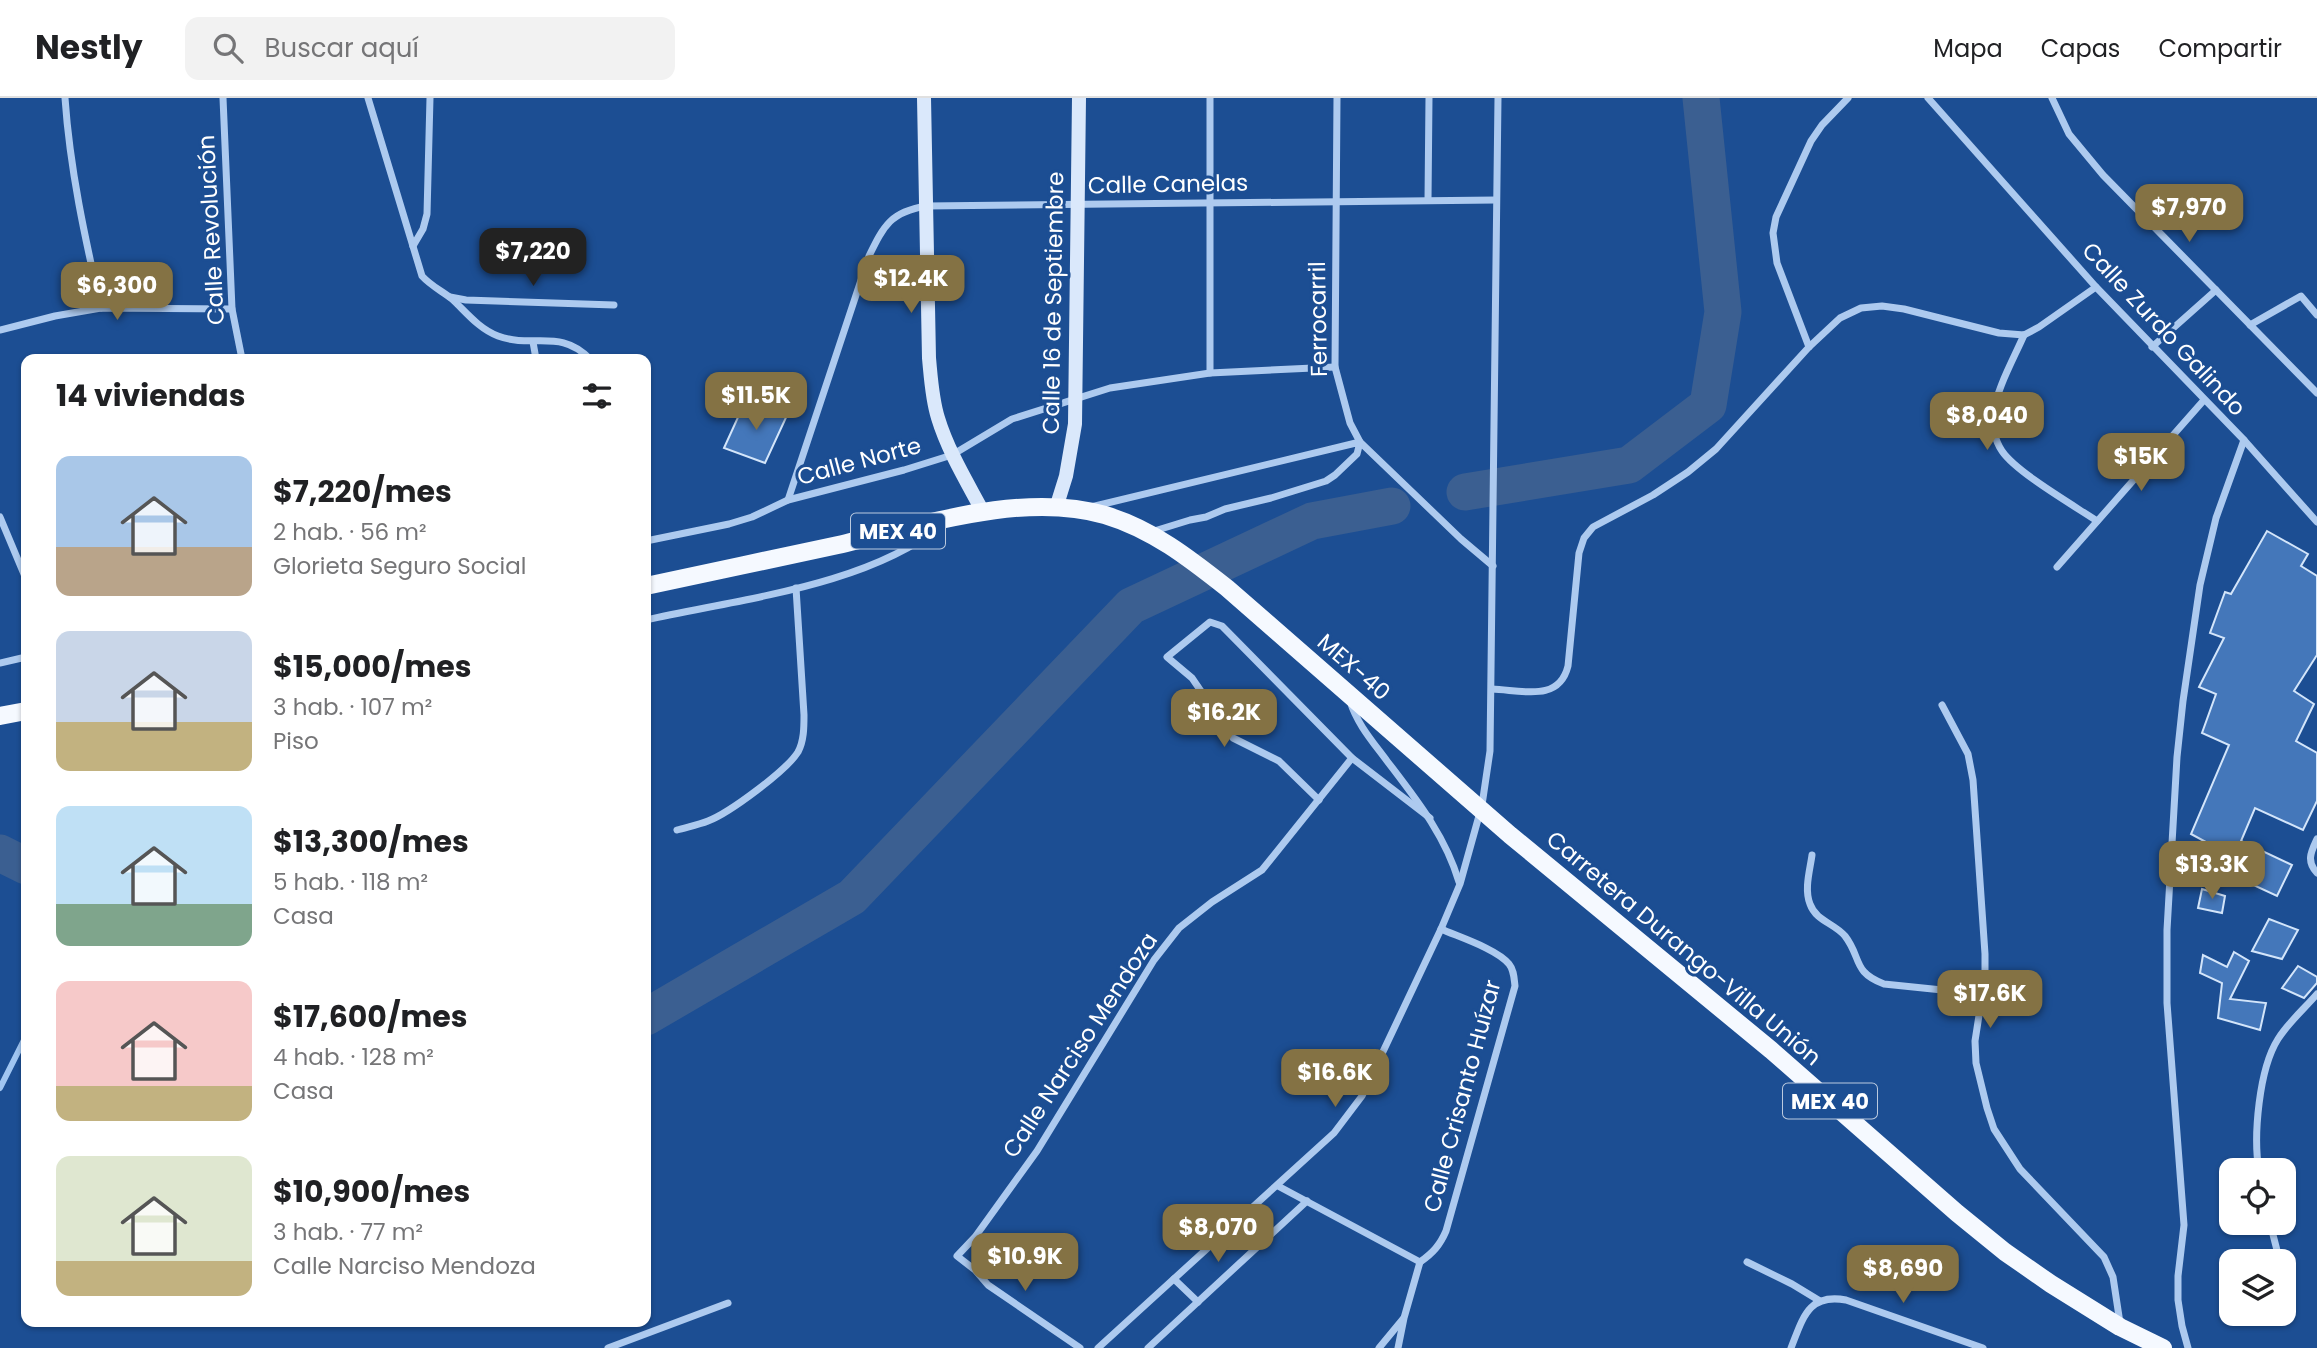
<!DOCTYPE html>
<html lang="es">
<meta charset="utf-8">
<style>
body{margin:0;font-family:Poppins,sans-serif;background:#f2f2f2;color:#202124;height:100vh;display:flex;flex-direction:column;font-size:26px;white-space:nowrap}
*{box-sizing:border-box;margin:0}
p{font-size:23px;color:#757577}
.icon{flex:none;width:38px;height:38px;fill:none;stroke:currentColor;stroke-width:2;stroke-linecap:round;stroke-linejoin:round}
.map{position:relative;flex:1;overflow:hidden}
.details{position:absolute;left:21px;top:256px;width:630px;height:973px;display:flex;flex-direction:column;background:#fff;border-radius:14px;box-shadow:0 2px 5px #0004}
.details>*{flex:none}
.buttons{position:absolute;left:2219px;top:1060px;display:grid;gap:14px}
.buttons a{display:grid;place-items:center;width:77px;height:77px;border-radius:14px;background:#fff;box-shadow:0 2px 5px #0004;font-size:35px}
.price{position:absolute;translate:-50% -60px;padding:0 16px;border-radius:14px;background:#847244;color:#fff;font-size:23px;line-height:46px;filter:drop-shadow(0 2px 4px #0008)}
.price::after{content:'';position:absolute;left:50%;top:42px;width:21px;height:16px;margin-left:-10px;background:inherit;clip-path:polygon(0 0,100% 0,50% 100%)}
.price.active{background:#222;color:#fff}
ul{padding:0;list-style:none}
li{display:flex;align-items:center;gap:21px;height:175px;padding:0 35px}
li span{display:grid;place-items:center;flex:none;width:196px;height:140px;border-radius:14px;color:#555}
li>.icon{margin-inline-start:auto}
span .icon{width:84px;height:84px;fill:#fffc;stroke-width:1}
li b{font-size:30px}
h2{display:flex;justify-content:space-between;align-items:center;height:84px;padding:0 35px;font-size:30px}
header{display:flex;align-items:center;gap:42px;box-sizing:border-box;height:98px;padding:0 35px;background:#fff;border-bottom:2px solid #e0e0e0}
header strong{font-size:33px}
nav{display:flex;gap:38px;margin-inline-start:auto;font-size:24px}
.search{width:490px;height:63px;background:#f2f2f2;display:flex;align-items:center;gap:18px;box-sizing:border-box;padding:0 24px;border-radius:14px;color:#757577;font-size:26px}
.map>svg:first-child{display:block}
.lines{fill:none;stroke-linecap:round;stroke-linejoin:round}
.stream{stroke:#a0c5f1;stroke-width:6}
.river{stroke:#3b5f91;stroke-width:37}
.building{fill:#4477ba;stroke:#d3e5fa;stroke-width:2}
.street{stroke:#adcaef;stroke-width:7}
.secondary{stroke:#dae8fb;stroke-width:14}
.primary{stroke:#f5f9ff;stroke-width:18}
.labels{text-anchor:middle;dominant-baseline:central;stroke-width:6;stroke-linejoin:round;paint-order:stroke}
.shield{fill:#1c4e93;stroke:#bbcadf;stroke-width:2}
.shield-label{font-size:21px;font-weight:bold;fill:#fff}
.street-label{font-size:23px;fill:#fff;stroke:#1c4e93}
</style>
<header>
<strong>Nestly</strong>
<div class="search"><svg class="icon" aria-label="search" viewBox="0 0 24 24"><circle cx="10" cy="10" r="6"/><path d="M15 15l6 6"/></svg>Buscar aquí</div>
<nav><a>Mapa</a><a>Capas</a><a>Compartir</a></nav>
</header>
<div class="map">
<svg width="2317" height="1250" viewBox="0 0 2317 1250">
<rect width="100%" height="100%" fill="#1c4e93"/>
<g class="lines">
<path class="stream" d="M0 990 26 938"/>
<g class="river">
<path d="M1465 394 1629 367 1708 307 1723 214 1701 0"/>
<path d="M0 755 26 768"/>
<path d="M646 919 852 799 1131 508 1312 423 1392 408"/>
</g>
</g>
<g class="building">
<path d="M744 306 789 313 765 365 724 350Z"/>
<path d="M2267 433 2308 456 2301 468 2317 478V557L2294 593 2314 606 2296 643 2317 655V703L2303 732 2255 710 2241 743 2292 767 2277 798 2234 778 2241 763 2191 736 2229 647 2202 635 2216 596 2199 589 2224 540 2210 535 2225 494 2231 496Z"/>
<path d="M2202 791 2225 798 2222 815 2198 810Z"/>
<path d="M2269 821 2298 832 2282 861 2252 853Z"/>
<path d="M2234 854 2249 863 2230 901 2266 905 2260 932 2218 920 2222 885 2200 875 2203 857 2227 869Z"/>
<path d="M2298 868 2317 879V885L2304 900 2282 890Z"/>
</g>
<g class="lines">
<g class="street">
<path d="M65 0C70 72 85 140 101 210"/>
<path d="M223 0 232 211 242 261"/>
<path d="M368 0 422 178C431 188 442 193 452 201 466 214 479 231 498 238 534 251 560 230 590 261"/>
<path d="M1210 0V275"/>
<path d="M1337 0 1335 269 1350 325 1360 344 1461 441 1493 468"/>
<path d="M1928 0 2096 189 2244 342 2317 424"/>
<path d="M2052 0 2069 36 2103 77 2317 295"/>
<path d="M1428 102 1429 0"/>
<path d="M413 148 423 131 427 116 430 0"/>
<path d="M450 199 466 202 614 207"/>
<path d="M2250 227 2301 198 2317 217"/>
<path d="M0 232 55 218 101 210 232 211"/>
<path d="M2024 237C2014 260 1996 292 1993 317 1992 328 1995 343 2002 353 2016 374 2073 407 2097 423"/>
<path d="M533 244 536 261"/>
<path d="M1809 249 1777 165 1773 135 1776 119 1811 43 1822 27 1848 0"/>
<path d="M2152 249 2216 192"/>
<path d="M788 402 869 158C884 127 891 114 926 108L1496 102"/>
<path d="M1091 409 1360 344 1357 356 1335 377 1326 383 1271 400 1225 411 1206 419 1190 422 1151 434"/>
<path d="M0 419 26 481"/>
<path d="M646 443 729 426 752 419 788 402 904 372 952 357 1012 321 1110 290 1210 275 1335 269"/>
<path d="M2057 469 2204 302"/>
<path d="M646 522C739 501 867 488 942 427"/>
<path d="M0 565 26 559"/>
<path d="M1492 591C1521 592 1559 605 1568 568L1579 455 1584 440 1593 429 1653 397 1688 374 1716 351 1809 249 1840 220 1861 210 1882 208 1904 211 1999 235 2024 237 2039 229 2096 189"/>
<path d="M1350 603C1357 626 1373 644 1387 663 1416 701 1445 737 1459 784"/>
<path d="M1942 607 1968 656 1973 682 1985 856V879L1975 943 1976 965 1987 1010 1994 1031 2020 1071 2104 1159 2113 1179 2120 1225"/>
<path d="M1319 702 1279 663 1233 640 1192 580 1167 559 1210 524 1222 528 1352 660 1430 720"/>
<path d="M677 732C687 729 698 727 708 723 729 715 786 673 798 654 804 643 804 629 804 617L796 490"/>
<path d="M2317 741C2311 754 2306 763 2317 775"/>
<path d="M1812 757C1810 772 1804 791 1810 806 1816 823 1834 825 1845 838 1862 860 1852 874 1884 886L1981 896"/>
<path d="M2259 1073C2253 1038 2259 971 2278 941 2288 925 2304 911 2317 896"/>
<path d="M1278 1088 1420 1164"/>
<path d="M2270 1125 2280 1164"/>
<path d="M1747 1164 1792 1186 1820 1203"/>
<path d="M1174 1181 1198 1204"/>
<path d="M608 1250 728 1205"/>
<path d="M1080 1250 988 1187 975 1172 957 1158 975 1139 1037 1053 1154 862 1179 830 1212 804 1262 772 1352 660"/>
<path d="M1098 1250 1334 1035 1362 998 1441 831 1460 786 1482 707 1490 653 1498 0"/>
<path d="M1148 1250 1307 1103"/>
<path d="M1379 1250 1403 1221"/>
<path d="M1398 1250 1404 1220 1420 1164C1433 1155 1440 1147 1446 1133L1515 888C1514 880 1514 872 1509 866 1497 851 1459 839 1441 831"/>
<path d="M1791 1250C1803 1220 1808 1195 1846 1202L1983 1250"/>
<path d="M2188 1250 2182 1228 2178 1202V1178L2184 1127 2167 905V832L2177 659 2183 603 2200 487 2216 420 2244 342"/>
</g>
<g class="secondary">
<path d="M924 0 929 260C931 281 932 301 938 320 948 353 967 384 983 414"/>
<path d="M1056 410 1066 378 1075 326 1079 0"/>
</g>
<g class="primary">
<path d="M646 488C710 474 774 461 838 447 920 428 1022 393 1105 417 1152 431 1189 460 1227 490L1510 737 1771 952 1957 1115 2005 1154 2051 1186 2120 1229 2163 1250"/>
<path d="M0 618 26 613"/>
</g>
</g>
<g class="labels">
<g class="shield">
<rect x="851" y="415.5" width="94" height="35" rx="5"/>
<rect x="1783" y="985.5" width="94" height="35" rx="5"/>
</g>
<g class="shield-label">
<text x="898" y="433">MEX 40</text>
<text x="1830" y="1003">MEX 40</text>
</g>
<g class="street-label">
<text transform="translate(1168 86) rotate(-1)">Calle Canelas</text>
<text transform="translate(211 132) rotate(-93)">Calle Revolución</text>
<text transform="translate(1053 205) rotate(-89)">Calle 16 de Septiembre</text>
<text transform="translate(1318 221) rotate(-91)">Ferrocarril</text>
<text transform="translate(2164 231) rotate(47)">Calle Zurdo Galindo</text>
<text transform="translate(859 363) rotate(-15)">Calle Norte</text>
<text transform="translate(1354 569) rotate(41)">MEX-40</text>
<text transform="translate(1684 850) rotate(40)">Carretera Durango-Villa Unión</text>
<text transform="translate(1080 947) rotate(-57)">Calle Narciso Mendoza</text>
<text transform="translate(1462 998) rotate(-75)">Calle Crisanto Huízar</text>
</g>
</g>
</svg>
<div class="buttons">
<a><svg class="icon" aria-label="locate" viewBox="0 0 24 24"><circle cx="12" cy="12" r="6"/><path d="M12 2v4M12 18v4M2 12h4M18 12h4"/></svg></a>
<a><svg class="icon" aria-label="layers" viewBox="0 0 24 24"><path d="M12 4l9 5-9 5-9-5zM3 14l9 5 9-5"/></svg></a>
</div>
<b class="price" style="left:2189px;top:146px">$7,970</b>
<b class="price active" style="left:533px;top:190px">$7,220</b>
<b class="price" style="left:911px;top:217px">$12.4K</b>
<b class="price" style="left:117px;top:224px">$6,300</b>
<b class="price" style="left:756px;top:334px">$11.5K</b>
<b class="price" style="left:1987px;top:354px">$8,040</b>
<b class="price" style="left:2141px;top:395px">$15K</b>
<b class="price" style="left:1224px;top:651px">$16.2K</b>
<b class="price" style="left:2212px;top:803px">$13.3K</b>
<b class="price" style="left:1990px;top:932px">$17.6K</b>
<b class="price" style="left:1335px;top:1011px">$16.6K</b>
<b class="price" style="left:1218px;top:1166px">$8,070</b>
<b class="price" style="left:1025px;top:1195px">$10.9K</b>
<b class="price" style="left:1903px;top:1207px">$8,690</b>
<section class="details">
<h2>14 viviendas<svg class="icon" aria-label="filters" viewBox="0 0 24 24"><path d="M4 7h16M4 17h16"/><circle cx="9" cy="7" r="2"/><circle cx="15" cy="17" r="2"/></svg></h2>
<ul>
<li><span style="background:linear-gradient(#a9c7e8 65%,#b9a48a 0)"><svg class="icon" aria-label="home" viewBox="0 0 24 24"><path d="M3 11l9-7 9 7M6 9v11h12V9"/></svg></span><div><b>$7,220/mes</b><p>2 hab. · 56 m²</p><p>Glorieta Seguro Social</p></div></li>
<li><span style="background:linear-gradient(#c9d6e8 65%,#c2b280 0)"><svg class="icon" aria-label="home" viewBox="0 0 24 24"><path d="M3 11l9-7 9 7M6 9v11h12V9"/></svg></span><div><b>$15,000/mes</b><p>3 hab. · 107 m²</p><p>Piso</p></div></li>
<li><span style="background:linear-gradient(#bfe0f5 70%,#7fa58c 0)"><svg class="icon" aria-label="home" viewBox="0 0 24 24"><path d="M3 11l9-7 9 7M6 9v11h12V9"/></svg></span><div><b>$13,300/mes</b><p>5 hab. · 118 m²</p><p>Casa</p></div></li>
<li><span style="background:linear-gradient(#f6c9c9 75%,#c2b280 0)"><svg class="icon" aria-label="home" viewBox="0 0 24 24"><path d="M3 11l9-7 9 7M6 9v11h12V9"/></svg></span><div><b>$17,600/mes</b><p>4 hab. · 128 m²</p><p>Casa</p></div></li>
<li><span style="background:linear-gradient(#dfe7d0 75%,#c2b280 0)"><svg class="icon" aria-label="home" viewBox="0 0 24 24"><path d="M3 11l9-7 9 7M6 9v11h12V9"/></svg></span><div><b>$10,900/mes</b><p>3 hab. · 77 m²</p><p>Calle Narciso Mendoza</p></div></li>
</ul>
</section>
</div>
